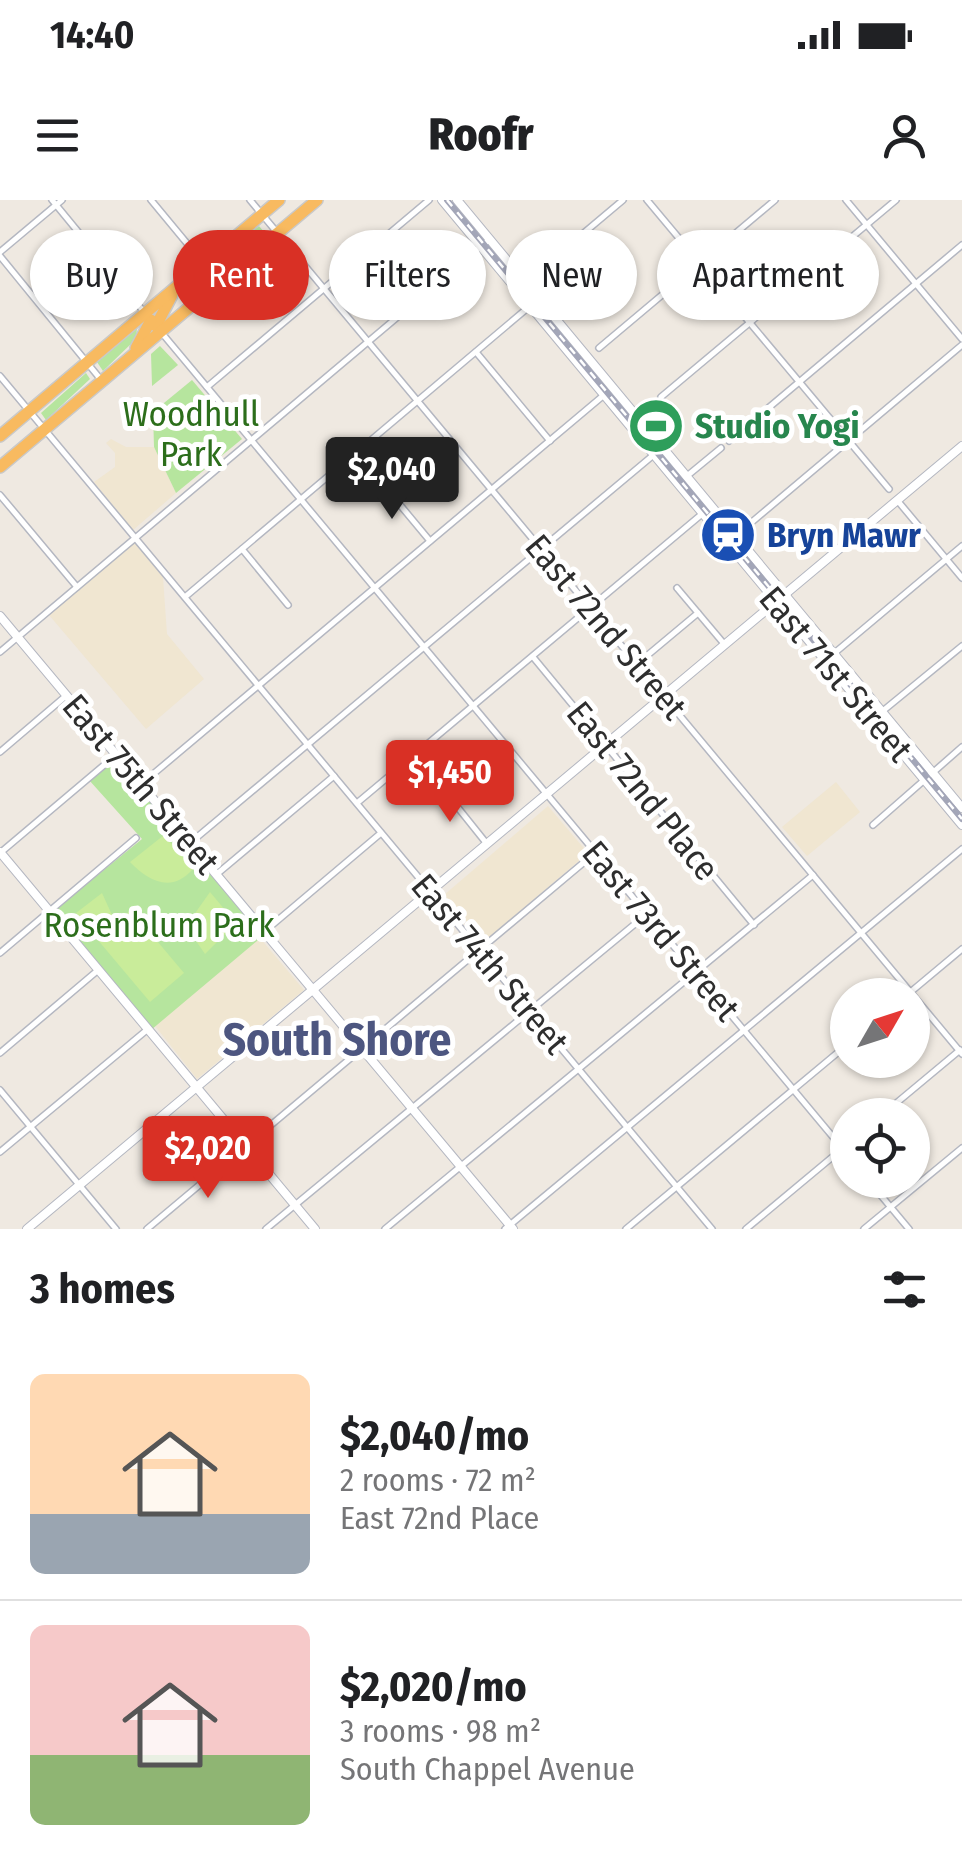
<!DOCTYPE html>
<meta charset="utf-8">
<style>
body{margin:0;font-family:"Fira Sans Condensed",sans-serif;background:#f2f2f2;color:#202124;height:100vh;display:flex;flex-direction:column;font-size:38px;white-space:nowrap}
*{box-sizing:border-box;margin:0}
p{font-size:32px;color:#757577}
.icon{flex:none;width:55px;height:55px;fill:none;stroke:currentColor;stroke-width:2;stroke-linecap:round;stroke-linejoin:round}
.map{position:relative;height:1029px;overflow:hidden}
.sheet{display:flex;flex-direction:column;background:#fff;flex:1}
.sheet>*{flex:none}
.banner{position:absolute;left:30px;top:30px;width:902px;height:90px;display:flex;gap:20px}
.needle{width:65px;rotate:51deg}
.buttons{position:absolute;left:830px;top:778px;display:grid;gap:20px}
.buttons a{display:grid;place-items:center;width:100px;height:100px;border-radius:50%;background:#fff;box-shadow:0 2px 8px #0004;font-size:50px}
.price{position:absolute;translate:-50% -85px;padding:0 22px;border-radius:10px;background:#d93025;color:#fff;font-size:32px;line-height:65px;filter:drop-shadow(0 2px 5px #0008)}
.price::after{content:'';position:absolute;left:50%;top:60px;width:30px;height:22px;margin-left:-15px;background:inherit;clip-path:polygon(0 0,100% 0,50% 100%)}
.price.current{background:#222;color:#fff}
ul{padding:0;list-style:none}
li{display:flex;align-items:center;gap:30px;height:250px;padding:0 30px}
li+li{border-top:2px solid #e0e0e0}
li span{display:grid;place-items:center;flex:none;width:280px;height:200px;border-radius:15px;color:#555}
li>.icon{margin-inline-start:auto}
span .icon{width:120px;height:120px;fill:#fffc;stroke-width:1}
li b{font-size:42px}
h2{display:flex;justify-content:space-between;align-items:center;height:120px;padding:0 30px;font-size:42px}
.pill{padding:0 35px;border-radius:45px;background:#fff;box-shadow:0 2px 8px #0004;font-size:35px;line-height:90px}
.pill.current{background:#d93025;color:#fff}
.status{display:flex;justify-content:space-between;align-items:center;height:70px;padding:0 50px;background:#fff;direction:ltr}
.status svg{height:28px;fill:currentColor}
header{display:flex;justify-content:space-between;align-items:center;height:130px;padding:0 30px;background:#fff;font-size:45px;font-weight:800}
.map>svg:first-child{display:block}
.education{fill:#f0e6d1}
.green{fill:#b6e59e}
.pitch{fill:#c9ec9a}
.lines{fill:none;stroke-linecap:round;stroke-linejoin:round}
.minor-casing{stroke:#b4b7c1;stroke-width:8}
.tertiary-casing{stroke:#b4b7c1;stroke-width:10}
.secondary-casing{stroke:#b4b7c1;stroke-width:10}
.trunk-casing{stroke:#c9c9c9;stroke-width:14}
.minor{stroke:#fff;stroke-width:5}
.tertiary{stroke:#fff;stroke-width:8}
.secondary{stroke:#fff;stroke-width:8}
.trunk{stroke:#f8ba60;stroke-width:11}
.rail-casing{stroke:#a3a6b8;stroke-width:6}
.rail{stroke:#fff;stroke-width:2.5;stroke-dasharray:8;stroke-linecap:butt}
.labels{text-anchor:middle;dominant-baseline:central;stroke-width:10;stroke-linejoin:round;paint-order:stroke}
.park-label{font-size:35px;fill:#2c6e1b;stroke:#fff}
.leisure-label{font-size:35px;font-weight:bold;fill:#27864d;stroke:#fff;text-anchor:start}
.transit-label{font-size:35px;font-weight:bold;fill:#164399;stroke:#fff;text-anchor:start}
.street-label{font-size:35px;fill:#2e2e2e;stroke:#fff}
.district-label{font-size:45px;font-weight:bold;fill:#4d5680;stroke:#fff}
</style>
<div class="status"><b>14:40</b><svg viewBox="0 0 49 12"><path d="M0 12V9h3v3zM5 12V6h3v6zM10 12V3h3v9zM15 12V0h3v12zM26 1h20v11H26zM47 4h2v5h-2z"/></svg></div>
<header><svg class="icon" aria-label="menu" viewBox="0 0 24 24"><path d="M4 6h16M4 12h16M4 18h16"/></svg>Roofr<svg class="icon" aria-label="person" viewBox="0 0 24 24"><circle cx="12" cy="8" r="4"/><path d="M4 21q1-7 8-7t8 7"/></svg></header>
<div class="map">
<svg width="962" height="1029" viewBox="0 0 962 1029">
<rect width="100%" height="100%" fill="#efe9e1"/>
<g class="education">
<path d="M111 239 126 247H154L176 293 133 330 94 282 115 267V253L106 243Z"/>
<path d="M135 342 163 377 167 434 204 479 146 529 49 415Z"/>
<path d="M836 582 860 612 807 656 782 627Z"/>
<path d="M548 606 588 653 484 742 444 695Z"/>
<path d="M260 738 304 790 197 879 155 826Z"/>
</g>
<g class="green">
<path d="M259 26 264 32 220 72 213 64Z"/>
<path d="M137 128 136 139 103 171 97 162Z"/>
<path d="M160 146 178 165 152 186 151 154Z"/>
<path d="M86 173 90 179 46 220 41 213Z"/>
<path d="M192 180 242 239 176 293 154 247 153 212Z"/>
<path d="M493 542 507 559 486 577 472 560Z"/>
<path d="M116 558 264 735 151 830 52 712 142 639 89 580Z"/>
</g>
<g class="pitch">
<path d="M164 635 193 669C172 693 149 682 130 662Z"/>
<path d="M210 692 236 723 205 754 194 738 191 719Z"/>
<path d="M102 693 112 715 97 735 76 713Z"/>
<path d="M131 710 184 773 150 802 97 739Z"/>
</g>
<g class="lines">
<g class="minor-casing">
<g id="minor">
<path d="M52 0 144 112"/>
<path d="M151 0 219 82"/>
<path d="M250 0 962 854"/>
<path d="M647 0 889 289"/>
<path d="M846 0 962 139"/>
<path d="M0 52 62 0"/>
<path d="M0 56 102 181"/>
<path d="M535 74 623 0"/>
<path d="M161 132 848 955"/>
<path d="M599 148 775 0"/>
<path d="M476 152 550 241"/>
<path d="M0 176 712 1029"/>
<path d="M207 187 429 0"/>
<path d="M661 197 896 0"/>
<path d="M637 217 654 203"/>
<path d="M729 241 962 45"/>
<path d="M356 252 430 341"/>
<path d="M687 276 721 248"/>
<path d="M0 295 77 387"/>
<path d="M897 300 962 378"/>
<path d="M746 327 962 145"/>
<path d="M242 349 288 405"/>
<path d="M677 388 725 445"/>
<path d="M185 397 530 106"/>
<path d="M0 452 490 39"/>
<path d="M533 457 754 725"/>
<path d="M825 461 962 346"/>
<path d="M637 464 698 413"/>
<path d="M873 519 962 446"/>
<path d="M0 552 67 495"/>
<path d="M152 575 604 195"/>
<path d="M439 584 487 644"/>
<path d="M357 603 702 314"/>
<path d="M873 625 962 547"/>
<path d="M190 643 663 247"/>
<path d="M0 653 116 555"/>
<path d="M217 674 334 576"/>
<path d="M265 731 381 633"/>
<path d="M0 753 136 638"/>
<path d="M907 795 962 749"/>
<path d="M0 853 97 771"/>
<path d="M0 890 116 1029"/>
<path d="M882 915 960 850"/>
<path d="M0 952 148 829"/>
<path d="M868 980 909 1029"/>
<path d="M147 1029 595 653"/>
<path d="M266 1029 647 714"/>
<path d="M385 1029 813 675"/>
<path d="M505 1029 962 649"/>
<path d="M626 1029 848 844"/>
<path d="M746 1029 848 944"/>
<path d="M864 1029 962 948"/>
</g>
</g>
<g class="tertiary-casing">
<g id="tertiary">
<path d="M0 652 315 1029"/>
<path d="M27 1029 962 246"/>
</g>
</g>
<g class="secondary-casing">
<g id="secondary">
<path d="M442 0 962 625"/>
<path d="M457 0 962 608"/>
<path d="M0 416 513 1029"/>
</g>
</g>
<g class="trunk-casing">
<g id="trunk">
<path d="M156 126 172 95"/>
<path d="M136 148 151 120"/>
<path d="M0 236 279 0"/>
<path d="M0 267 317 0"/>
</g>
</g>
<use href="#minor" class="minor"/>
<use href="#tertiary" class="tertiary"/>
<use href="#secondary" class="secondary"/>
<use href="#trunk" class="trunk"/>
<g class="rail-casing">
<path id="rail" d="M447 0 962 619"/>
</g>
<use href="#rail" class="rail"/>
</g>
<defs>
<g id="stadium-disc" transform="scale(2.875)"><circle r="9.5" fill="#2e9e5b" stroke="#fff"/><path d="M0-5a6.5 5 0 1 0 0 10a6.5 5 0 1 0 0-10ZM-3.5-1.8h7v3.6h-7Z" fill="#fff"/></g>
<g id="station-disc" transform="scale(2.875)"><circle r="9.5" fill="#1a4fb4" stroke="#fff"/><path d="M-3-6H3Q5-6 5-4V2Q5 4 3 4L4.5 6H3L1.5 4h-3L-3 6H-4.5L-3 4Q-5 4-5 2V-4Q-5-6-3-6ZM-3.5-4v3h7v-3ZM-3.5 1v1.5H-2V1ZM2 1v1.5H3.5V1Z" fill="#fff"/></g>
</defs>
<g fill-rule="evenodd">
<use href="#stadium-disc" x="656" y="226"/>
<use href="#station-disc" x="728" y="335"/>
</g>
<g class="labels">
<g class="park-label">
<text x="191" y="214">Woodhull<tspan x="191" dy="40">Park</tspan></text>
<text x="159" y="725">Rosenblum Park</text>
</g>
<g class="leisure-label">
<text x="695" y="226">Studio Yogi</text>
</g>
<g class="transit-label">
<text x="767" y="335">Bryn Mawr</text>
</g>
<g class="street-label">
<text transform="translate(606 427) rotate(50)">East 72nd Street</text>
<text transform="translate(836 474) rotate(50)">East 71st Street</text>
<text transform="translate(141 584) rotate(50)">East 75th Street</text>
<text transform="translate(643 591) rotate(51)">East 72nd Place</text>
<text transform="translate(661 731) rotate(50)">East 73rd Street</text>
<text transform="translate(490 764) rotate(50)">East 74th Street</text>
</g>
<g class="district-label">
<text x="337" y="840">South Shore</text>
</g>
</g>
</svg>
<div class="buttons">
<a><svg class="needle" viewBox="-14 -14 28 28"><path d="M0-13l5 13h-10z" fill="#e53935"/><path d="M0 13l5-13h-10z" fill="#757577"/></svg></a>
<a><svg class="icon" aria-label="locate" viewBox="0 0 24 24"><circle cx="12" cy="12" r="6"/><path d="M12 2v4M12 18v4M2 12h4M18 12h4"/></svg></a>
</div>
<b class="price current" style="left:392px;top:322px">$2,040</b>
<b class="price" style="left:450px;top:625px">$1,450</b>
<b class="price" style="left:208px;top:1001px">$2,020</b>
<div class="banner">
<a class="pill">Buy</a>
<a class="pill current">Rent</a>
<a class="pill">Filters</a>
<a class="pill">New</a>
<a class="pill">Apartment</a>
</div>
</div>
<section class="sheet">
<h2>3 homes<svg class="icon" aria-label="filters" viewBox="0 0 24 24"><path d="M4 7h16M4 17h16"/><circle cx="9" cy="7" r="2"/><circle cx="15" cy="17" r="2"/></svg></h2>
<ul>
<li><span style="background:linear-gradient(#ffd9b3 70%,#9aa5b1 0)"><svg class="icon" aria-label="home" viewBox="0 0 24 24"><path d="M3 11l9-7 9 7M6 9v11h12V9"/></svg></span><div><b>$2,040/mo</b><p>2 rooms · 72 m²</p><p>East 72nd Place</p></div></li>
<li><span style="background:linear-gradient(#f6c9c9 65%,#8fb573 0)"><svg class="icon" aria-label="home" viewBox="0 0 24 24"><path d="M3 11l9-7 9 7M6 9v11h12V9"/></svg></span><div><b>$2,020/mo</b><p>3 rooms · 98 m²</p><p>South Chappel Avenue</p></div></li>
</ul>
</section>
